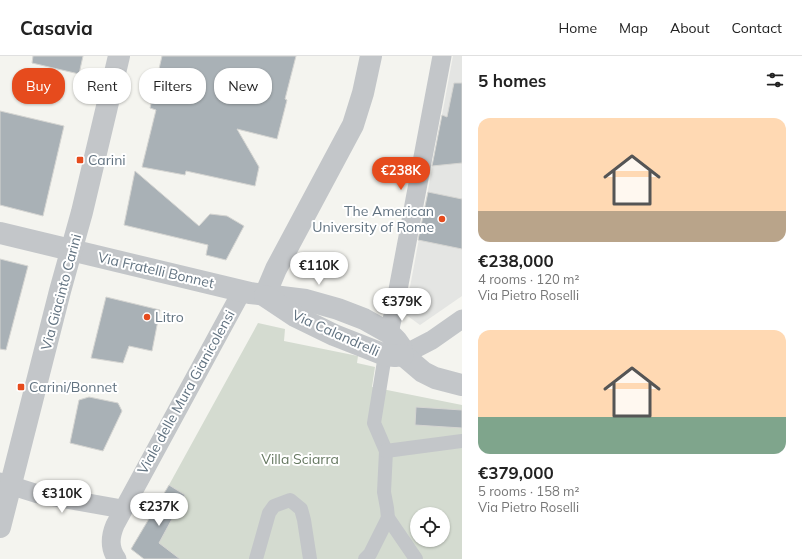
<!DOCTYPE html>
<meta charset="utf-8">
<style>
body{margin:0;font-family:Mulish,sans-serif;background:#f6f6f6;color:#222;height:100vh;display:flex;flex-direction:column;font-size:15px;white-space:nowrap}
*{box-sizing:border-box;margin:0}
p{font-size:13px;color:#767676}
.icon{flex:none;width:22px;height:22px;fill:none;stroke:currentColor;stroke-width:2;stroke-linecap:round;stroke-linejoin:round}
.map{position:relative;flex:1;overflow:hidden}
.details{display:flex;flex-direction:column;background:#fff;width:340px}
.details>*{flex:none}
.top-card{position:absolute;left:12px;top:12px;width:380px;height:36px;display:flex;gap:8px}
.tools{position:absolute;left:410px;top:451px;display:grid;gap:8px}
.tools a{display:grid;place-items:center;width:40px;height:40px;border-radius:50%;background:#fff;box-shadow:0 1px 3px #0004;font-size:20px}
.price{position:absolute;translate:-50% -34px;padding:0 9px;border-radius:14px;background:#fff;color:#222;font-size:13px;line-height:26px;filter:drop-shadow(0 1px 2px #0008)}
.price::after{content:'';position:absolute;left:50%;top:24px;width:12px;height:9px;margin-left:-6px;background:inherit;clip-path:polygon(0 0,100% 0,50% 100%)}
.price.active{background:#e64b1d;color:#fff}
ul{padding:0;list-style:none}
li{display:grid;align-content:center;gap:8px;height:212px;padding:0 16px}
li span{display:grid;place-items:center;height:124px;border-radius:12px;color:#555}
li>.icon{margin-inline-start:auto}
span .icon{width:72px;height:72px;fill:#fffc;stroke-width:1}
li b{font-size:17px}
h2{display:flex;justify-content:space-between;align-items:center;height:48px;padding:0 16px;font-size:17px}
.pill{padding:0 14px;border-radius:16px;background:#fff;box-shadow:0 1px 3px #0004;font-size:14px;line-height:36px}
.pill.active{background:#e64b1d;color:#fff}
header{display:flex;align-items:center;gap:24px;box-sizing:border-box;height:56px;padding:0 20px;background:#fff;border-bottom:1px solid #e0e0e0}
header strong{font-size:19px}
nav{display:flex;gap:22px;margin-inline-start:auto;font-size:14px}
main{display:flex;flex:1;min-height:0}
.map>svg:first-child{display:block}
.built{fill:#e4e5e3}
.green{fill:#d4dbd0;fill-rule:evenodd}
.building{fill:#a9b1b6;stroke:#d5d5d2}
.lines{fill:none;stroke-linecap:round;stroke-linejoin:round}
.pedestrian{stroke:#c3c6c9;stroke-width:14}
.minor{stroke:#c3c6c9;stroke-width:19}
.tertiary{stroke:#c3c6c9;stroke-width:22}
.poi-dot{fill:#e64b1d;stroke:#fff;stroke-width:1.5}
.labels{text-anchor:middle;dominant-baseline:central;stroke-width:4;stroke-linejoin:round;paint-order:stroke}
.poi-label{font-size:14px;fill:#627381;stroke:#fff;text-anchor:start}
.street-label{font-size:14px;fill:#627381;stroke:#fff}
.park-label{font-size:14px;fill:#667861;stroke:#fff}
</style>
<header>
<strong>Casavia</strong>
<nav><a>Home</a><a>Map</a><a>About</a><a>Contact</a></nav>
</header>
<main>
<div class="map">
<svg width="462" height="503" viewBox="0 0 462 503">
<rect width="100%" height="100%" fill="#f4f4ef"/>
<path class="built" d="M453 0H462V240L420 269 405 258Z"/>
<path class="green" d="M258 267 285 273 284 285 358 300 357 307 375 311 372 331 462 349V503H144L131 493 169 429ZM417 458H443V484H417Z"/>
<g class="building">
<path d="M33 0H83L79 18 32 7Z"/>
<path d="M162 0H296L285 43 287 44 277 83 237 73 259 111 255 130 186 115 185 119 142 111 156 54 150 52Z"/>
<path d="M454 27H462V107L432 110 442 59 447 61Z"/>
<path d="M0 55 64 70 43 160 0 149Z"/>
<path d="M135 115 199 170 210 158 227 160 244 170 226 204 206 199 208 189 124 169Z"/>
<path d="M428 136 462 143V193L418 184Z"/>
<path d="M0 203 28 210 6 294 0 293Z"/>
<path d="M106 241 160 254 152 295 129 290 123 307 91 302Z"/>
<path d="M89 341 118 347 122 355 103 395 70 387 79 344Z"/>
<path d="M416 351 462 354V372L415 369Z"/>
<path d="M169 429 185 439 159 487 180 503H144L131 493Z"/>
</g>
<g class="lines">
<g class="pedestrian">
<path d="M385 299 374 367 386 395 384 436 387 452 388 462 416 503"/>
<path d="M386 395 462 385"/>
<path d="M256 503 269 457 274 450 290 444 301 453 304 464 310 503"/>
<path d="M365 503 370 498 388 462"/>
</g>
<g class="minor">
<path d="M389 277 394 255 442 0"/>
<path d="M403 299 432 284 462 263"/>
<path d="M0 426 38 438 122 453"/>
<path d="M117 503C109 492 110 481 115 469L242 235"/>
</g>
<g class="tertiary">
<path d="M0 177 250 237 306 244 338 253 364 263 389 277 396 284 401 291 403 299 423 316 435 322 462 329"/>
<path d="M265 239 276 213 353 69 363 37 371 0"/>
<path d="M265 240 295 260 334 279 385 299 395 300 403 299"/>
<path d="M0 471 60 235 82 156 119 0"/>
</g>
</g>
<g class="poi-dot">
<rect x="76" y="100" width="8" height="8" rx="2"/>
<circle cx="442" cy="163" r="4"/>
<circle cx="147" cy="261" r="4"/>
<rect x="17" y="327" width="8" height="8" rx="2"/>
</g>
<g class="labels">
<g class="poi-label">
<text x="88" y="104">Carini</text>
<text x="434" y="155" text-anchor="end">The American<tspan x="434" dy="16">University of Rome</tspan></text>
<text x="155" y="261">Litro</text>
<text x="29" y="331">Carini/Bonnet</text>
</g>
<g class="street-label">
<text transform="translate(156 214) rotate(13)">Via Fratelli Bonnet</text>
<text transform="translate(61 236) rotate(-75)">Via Giacinto Carini</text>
<text transform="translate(336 277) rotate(24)">Via Calandrelli</text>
<text transform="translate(186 336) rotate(-61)">Viale delle Mura Gianicolensi</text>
</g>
<g class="park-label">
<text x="300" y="403">Villa Sciarra</text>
</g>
</g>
</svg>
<div class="tools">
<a><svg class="icon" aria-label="locate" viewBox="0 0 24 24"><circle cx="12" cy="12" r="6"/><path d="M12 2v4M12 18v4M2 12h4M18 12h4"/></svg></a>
</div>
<b class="price active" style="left:401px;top:135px">€238K</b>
<b class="price" style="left:319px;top:230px">€110K</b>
<b class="price" style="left:402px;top:266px">€379K</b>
<b class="price" style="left:62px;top:458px">€310K</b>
<b class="price" style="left:159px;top:471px">€237K</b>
<div class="top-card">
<a class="pill active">Buy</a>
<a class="pill">Rent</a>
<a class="pill">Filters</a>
<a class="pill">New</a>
</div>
</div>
<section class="details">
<h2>5 homes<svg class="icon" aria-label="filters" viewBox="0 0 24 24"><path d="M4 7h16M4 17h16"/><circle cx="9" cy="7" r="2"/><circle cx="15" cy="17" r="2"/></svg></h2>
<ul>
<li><span style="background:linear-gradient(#ffd9b3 75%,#b9a48a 0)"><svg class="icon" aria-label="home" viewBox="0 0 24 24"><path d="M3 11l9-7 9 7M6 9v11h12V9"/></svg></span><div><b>€238,000</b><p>4 rooms · 120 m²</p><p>Via Pietro Roselli</p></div></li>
<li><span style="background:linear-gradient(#ffd9b3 70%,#7fa58c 0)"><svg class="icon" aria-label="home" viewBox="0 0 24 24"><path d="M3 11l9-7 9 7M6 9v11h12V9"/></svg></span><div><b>€379,000</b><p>5 rooms · 158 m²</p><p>Via Pietro Roselli</p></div></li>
</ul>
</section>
</main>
